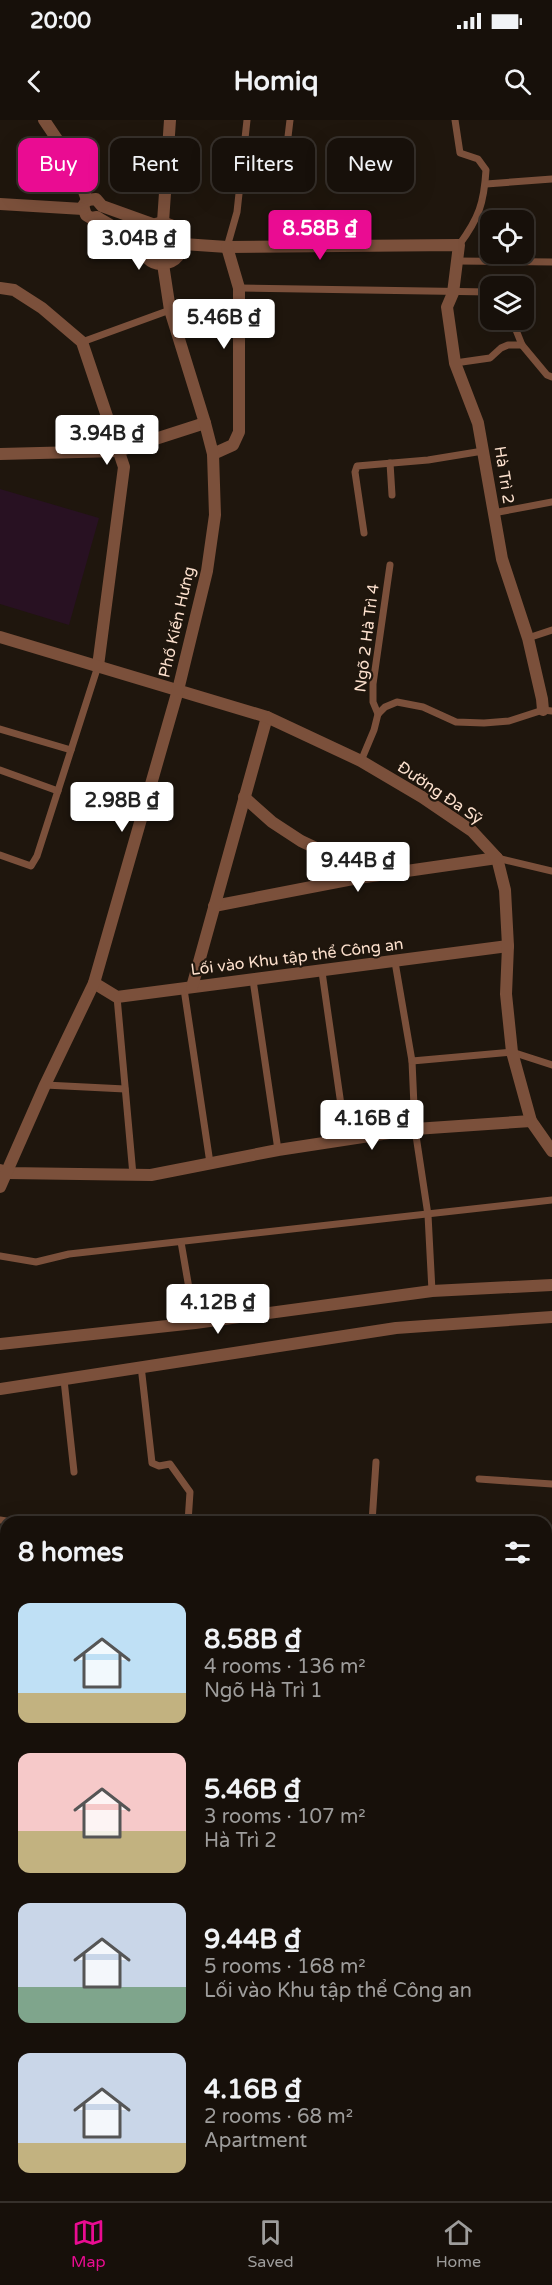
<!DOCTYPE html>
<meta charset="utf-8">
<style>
body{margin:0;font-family:"Varela Round",sans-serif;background:#201913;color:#f1f3f6;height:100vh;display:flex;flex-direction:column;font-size:22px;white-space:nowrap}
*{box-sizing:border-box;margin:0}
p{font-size:20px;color:#9e9d9c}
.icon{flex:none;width:33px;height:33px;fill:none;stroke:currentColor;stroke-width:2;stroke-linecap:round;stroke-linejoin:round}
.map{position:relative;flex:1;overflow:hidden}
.sheet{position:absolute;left:0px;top:1396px;width:552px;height:686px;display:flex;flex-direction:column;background:#17100a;border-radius:18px 18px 0 0;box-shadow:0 6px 24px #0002,0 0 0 2px #36302b}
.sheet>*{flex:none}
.hud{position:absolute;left:18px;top:18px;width:516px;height:54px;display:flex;gap:12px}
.fabs{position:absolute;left:480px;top:90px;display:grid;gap:12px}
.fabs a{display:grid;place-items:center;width:54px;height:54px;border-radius:12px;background:#17100a;box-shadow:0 6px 24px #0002,0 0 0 2px #36302b;font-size:30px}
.price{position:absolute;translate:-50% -51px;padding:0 14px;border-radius:6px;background:#fff;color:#222;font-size:20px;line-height:39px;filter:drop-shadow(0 2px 3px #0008)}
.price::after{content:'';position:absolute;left:50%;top:36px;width:18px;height:14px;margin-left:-9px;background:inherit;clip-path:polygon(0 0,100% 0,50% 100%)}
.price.on{background:#ea0c92;color:#fff}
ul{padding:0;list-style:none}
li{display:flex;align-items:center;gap:18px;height:150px;padding:0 18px}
li span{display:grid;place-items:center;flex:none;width:168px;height:120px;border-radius:12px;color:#555}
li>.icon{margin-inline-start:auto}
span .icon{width:72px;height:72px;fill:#fffc;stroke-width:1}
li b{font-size:26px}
h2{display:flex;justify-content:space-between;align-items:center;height:72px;padding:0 18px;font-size:26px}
.tag{padding:0 21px;border-radius:12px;background:#17100a;box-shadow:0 6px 24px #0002,0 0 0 2px #36302b;font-size:21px;line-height:54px}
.tag.on{background:#ea0c92;color:#fff}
.status{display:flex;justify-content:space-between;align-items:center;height:42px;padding:0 30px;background:#17100a;direction:ltr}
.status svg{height:16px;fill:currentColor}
header{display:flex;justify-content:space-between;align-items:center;height:78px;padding:0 18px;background:#17100a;font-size:27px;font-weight:800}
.tabs{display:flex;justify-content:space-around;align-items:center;height:84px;border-top:2px solid #36302b;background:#17100a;font-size:16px;color:#9e9d9c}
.tabs a{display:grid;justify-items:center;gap:3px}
.tabs .on{color:#ea0c92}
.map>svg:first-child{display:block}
.green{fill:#281122}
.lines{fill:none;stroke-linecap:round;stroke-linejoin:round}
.service{stroke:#7b503b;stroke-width:7}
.minor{stroke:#7b503b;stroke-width:12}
.tertiary{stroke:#7b503b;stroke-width:12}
.labels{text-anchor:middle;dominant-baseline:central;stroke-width:4.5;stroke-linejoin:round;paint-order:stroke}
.street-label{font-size:16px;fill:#fde1ce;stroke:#1f160d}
</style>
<div class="status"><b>20:00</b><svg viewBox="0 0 49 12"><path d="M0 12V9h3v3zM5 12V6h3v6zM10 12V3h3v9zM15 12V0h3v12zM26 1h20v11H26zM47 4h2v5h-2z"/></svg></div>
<header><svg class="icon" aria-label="back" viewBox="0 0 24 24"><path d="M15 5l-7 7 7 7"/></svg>Homiq<svg class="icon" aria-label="search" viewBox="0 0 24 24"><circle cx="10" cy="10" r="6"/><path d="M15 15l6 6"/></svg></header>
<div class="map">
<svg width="552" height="2081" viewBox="0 0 552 2081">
<rect width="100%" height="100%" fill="#1f160d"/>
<path class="green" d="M0 369 99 398 69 505 0 484Z"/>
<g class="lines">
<g class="service">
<path d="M455 0 460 33 478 39 486 50C484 83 479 98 459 125"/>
<path d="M287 25 290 0"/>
<path d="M486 64 552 59"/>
<path d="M227 127 237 92 247 0"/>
<path d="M457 141 552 142"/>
<path d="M239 168 490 172"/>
<path d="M512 200 522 225 547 255 552 257"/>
<path d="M82 222 170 190"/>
<path d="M455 243 490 238 501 228 508 225H522"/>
<path d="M390 343 392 375"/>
<path d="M493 393 552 382"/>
<path d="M364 413 355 352 357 346 428 340 483 331"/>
<path d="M528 518 552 510"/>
<path d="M378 594 373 582V564L390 445"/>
<path d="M0 609 71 630"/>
<path d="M361 641 374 610 378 594 385 587 397 582 423 587 456 602 484 603 509 601 543 590 552 591"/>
<path d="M0 650 58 671"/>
<path d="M0 735 31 746 37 736 98 546"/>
<path d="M497 738 552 751"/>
<path d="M395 842 412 941 415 1009 428 1095 432 1171"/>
<path d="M322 852 346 1020"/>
<path d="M253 860 278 1030"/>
<path d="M184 869 210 1043"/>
<path d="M117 877 133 1055"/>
<path d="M412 941 512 932 552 945"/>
<path d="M45 965 125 969"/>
<path d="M181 1122 195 1203"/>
<path d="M0 1136 36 1142 69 1134 552 1080"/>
<path d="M141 1246 152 1343 159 1346 170 1344 190 1372 188 1402"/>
<path d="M64 1260 74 1352"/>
<path d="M479 1359 552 1364"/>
<path d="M0 1400 13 1402"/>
<path d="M372 1402 376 1342"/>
<path d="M0 1469H6"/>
<path d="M0 1508 6 1513"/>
<path d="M546 1556 552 1558"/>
<path d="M0 1674 6 1671"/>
<path d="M546 1675 552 1671"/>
<path d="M0 1754 6 1757"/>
<path d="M0 1893 6 1895"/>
<path d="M546 1926 552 1927"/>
<path d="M546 2025 552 2026"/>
<path d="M546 2068 552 2069"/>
<path d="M356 2076 357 2081"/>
<path d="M129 2081 132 2076"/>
<path d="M513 2081 514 2076"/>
</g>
<g class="minor">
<path d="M183 124 227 127 459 125 453 173 447 187 455 243 478 303 502 439 528 518 542 579 543 590"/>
<path d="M0 168 14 170 42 188 82 222 124 347 98 546"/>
<path d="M0 334 118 331 205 303"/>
<path d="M213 334 233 325 239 312V168L227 127"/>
<path d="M244 677 272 702 301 721 335 737 358 758"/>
<path d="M214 786 358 758 497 738"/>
<path d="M94 863 117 877 508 826"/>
<path d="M192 867 267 597"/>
<path d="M0 1050 7 1053 151 1055 278 1030 415 1009 531 1001"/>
<path d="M0 1224 195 1203 432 1171 552 1165"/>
<path d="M0 1269 396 1208 552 1197"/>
</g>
<g class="tertiary">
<path d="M44 0 75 46 87 80"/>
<path d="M87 80 83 86 86 95 91 98 97 97C106 103 135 118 140 126 143 130 143 134 147 138 157 148 176 145 181 130 191 103 146 88 140 126"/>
<path d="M87 80 96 79 102 86 152 104"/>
<path d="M0 84 83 89"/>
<path d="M163 102 170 0"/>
<path d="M0 517 267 597 361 641 422 677 472 711 497 738 505 770 508 826 506 874 512 932 531 1001 552 1031"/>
<path d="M0 1067 45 965 94 863 178 570 207 451 215 395 213 334 205 303 170 190 163 144"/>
</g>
</g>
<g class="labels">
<g class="street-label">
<text transform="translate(504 355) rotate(81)">Hà Trì 2</text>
<text transform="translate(177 502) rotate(-77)">Phố Kiến Hưng</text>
<text transform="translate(367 518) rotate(-83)">Ngõ 2 Hà Trì 4</text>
<text transform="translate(440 673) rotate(34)">Đường Đa Sỹ</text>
<text transform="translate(297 837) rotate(-7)">Lối vào Khu tập thể Công an</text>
</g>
</g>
</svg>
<div class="fabs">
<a><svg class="icon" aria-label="locate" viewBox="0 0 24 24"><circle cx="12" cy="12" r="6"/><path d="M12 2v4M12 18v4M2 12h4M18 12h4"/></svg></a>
<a><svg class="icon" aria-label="layers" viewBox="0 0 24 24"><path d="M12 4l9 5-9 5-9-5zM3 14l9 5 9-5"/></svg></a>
</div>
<b class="price on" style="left:320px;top:141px">8.58B ₫</b>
<b class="price" style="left:139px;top:151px">3.04B ₫</b>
<b class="price" style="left:224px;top:230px">5.46B ₫</b>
<b class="price" style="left:107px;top:346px">3.94B ₫</b>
<b class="price" style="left:122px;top:713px">2.98B ₫</b>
<b class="price" style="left:358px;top:773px">9.44B ₫</b>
<b class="price" style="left:372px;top:1031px">4.16B ₫</b>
<b class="price" style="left:218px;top:1215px">4.12B ₫</b>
<div class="hud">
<a class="tag on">Buy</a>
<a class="tag">Rent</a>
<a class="tag">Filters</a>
<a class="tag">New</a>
</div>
<section class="sheet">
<h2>8 homes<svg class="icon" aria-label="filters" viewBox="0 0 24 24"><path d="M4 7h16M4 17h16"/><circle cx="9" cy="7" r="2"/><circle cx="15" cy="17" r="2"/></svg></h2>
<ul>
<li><span style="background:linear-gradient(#bfe0f5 75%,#c2b280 0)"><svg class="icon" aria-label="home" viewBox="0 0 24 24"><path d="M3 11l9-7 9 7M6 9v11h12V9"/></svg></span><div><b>8.58B ₫</b><p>4 rooms · 136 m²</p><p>Ngõ Hà Trì 1</p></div></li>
<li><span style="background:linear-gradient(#f6c9c9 65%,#c2b280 0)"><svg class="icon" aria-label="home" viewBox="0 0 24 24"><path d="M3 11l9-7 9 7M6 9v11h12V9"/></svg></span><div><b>5.46B ₫</b><p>3 rooms · 107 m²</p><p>Hà Trì 2</p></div></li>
<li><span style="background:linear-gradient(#c9d6e8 70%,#7fa58c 0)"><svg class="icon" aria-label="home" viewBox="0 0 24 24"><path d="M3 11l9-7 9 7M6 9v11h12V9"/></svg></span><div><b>9.44B ₫</b><p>5 rooms · 168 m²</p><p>Lối vào Khu tập thể Công an</p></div></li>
<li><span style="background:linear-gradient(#c9d6e8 75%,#c2b280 0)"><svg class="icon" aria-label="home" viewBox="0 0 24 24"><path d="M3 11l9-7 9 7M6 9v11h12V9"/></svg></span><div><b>4.16B ₫</b><p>2 rooms · 68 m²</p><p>Apartment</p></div></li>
</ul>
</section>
</div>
<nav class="tabs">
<a class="on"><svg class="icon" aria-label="map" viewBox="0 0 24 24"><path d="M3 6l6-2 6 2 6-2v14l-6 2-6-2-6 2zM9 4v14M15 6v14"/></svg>Map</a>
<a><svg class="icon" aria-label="saved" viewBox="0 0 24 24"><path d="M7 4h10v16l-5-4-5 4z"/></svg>Saved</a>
<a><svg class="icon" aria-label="home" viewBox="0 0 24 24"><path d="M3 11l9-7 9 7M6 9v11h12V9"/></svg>Home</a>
</nav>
